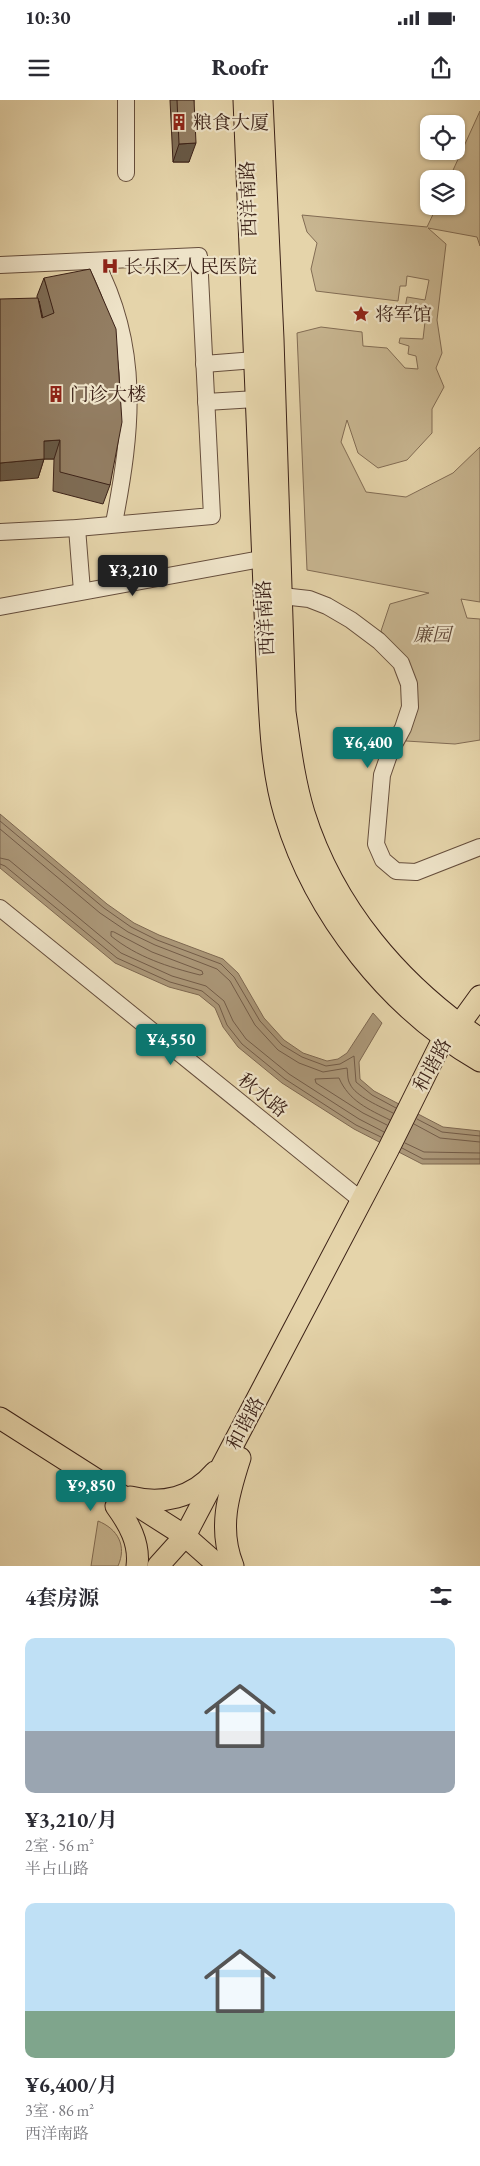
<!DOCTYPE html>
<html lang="zh">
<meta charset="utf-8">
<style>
body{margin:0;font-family:"EB Garamond","Noto Serif SC",serif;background:#f7f7f7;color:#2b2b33;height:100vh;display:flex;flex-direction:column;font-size:19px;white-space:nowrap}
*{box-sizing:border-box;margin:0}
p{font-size:16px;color:#7c7c81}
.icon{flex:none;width:28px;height:28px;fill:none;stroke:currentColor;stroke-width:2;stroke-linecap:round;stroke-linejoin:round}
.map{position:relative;height:1466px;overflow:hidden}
.panel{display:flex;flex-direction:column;background:#fff;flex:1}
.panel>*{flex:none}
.buttons{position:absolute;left:420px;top:15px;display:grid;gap:10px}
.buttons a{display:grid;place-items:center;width:45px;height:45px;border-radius:10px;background:#fff;box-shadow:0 1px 4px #0004;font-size:25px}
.price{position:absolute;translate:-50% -42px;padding:0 11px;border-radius:5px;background:#0f766e;color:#fff;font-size:16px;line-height:32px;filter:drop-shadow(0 1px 2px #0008)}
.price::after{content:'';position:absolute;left:50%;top:30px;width:15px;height:11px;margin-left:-8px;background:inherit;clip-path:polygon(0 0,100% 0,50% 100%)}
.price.current{background:#222;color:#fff}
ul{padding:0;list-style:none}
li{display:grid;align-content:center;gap:10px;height:265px;padding:0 25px}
li span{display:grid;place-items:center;height:155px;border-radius:10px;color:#555}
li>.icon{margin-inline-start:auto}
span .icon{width:90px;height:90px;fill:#fffc;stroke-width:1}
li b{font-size:21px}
h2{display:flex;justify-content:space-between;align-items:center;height:60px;padding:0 25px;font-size:21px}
.status{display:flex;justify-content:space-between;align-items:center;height:35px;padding:0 25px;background:#fff;direction:ltr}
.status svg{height:14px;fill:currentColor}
header{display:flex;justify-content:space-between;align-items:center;height:65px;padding:0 25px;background:#fff;font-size:22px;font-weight:800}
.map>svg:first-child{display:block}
.green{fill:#c8b691;stroke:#826c54}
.water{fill:#ab9778;stroke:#7e6851}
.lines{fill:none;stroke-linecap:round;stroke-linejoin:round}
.shore{stroke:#735c48;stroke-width:1}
.minor-casing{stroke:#664e3c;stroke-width:18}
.major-casing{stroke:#3b2117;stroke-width:23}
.minor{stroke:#eee3c8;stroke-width:16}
.major{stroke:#e5d4aa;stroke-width:21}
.wall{fill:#7e6c55;stroke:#3b2117;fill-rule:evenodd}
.shaded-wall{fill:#675845;stroke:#3b2117}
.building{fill:#937e63;stroke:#3b2117}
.labels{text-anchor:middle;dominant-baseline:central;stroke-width:4.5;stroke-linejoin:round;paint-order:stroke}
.poi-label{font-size:19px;fill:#3b2117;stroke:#eee3c8;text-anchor:start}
.street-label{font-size:19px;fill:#3b2117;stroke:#eee3c8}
.park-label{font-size:19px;font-style:italic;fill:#5e4636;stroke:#eee3c8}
</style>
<div class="status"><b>10:30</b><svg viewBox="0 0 49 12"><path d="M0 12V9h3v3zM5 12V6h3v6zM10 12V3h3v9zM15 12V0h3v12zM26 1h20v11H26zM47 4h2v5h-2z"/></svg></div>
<header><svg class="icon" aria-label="menu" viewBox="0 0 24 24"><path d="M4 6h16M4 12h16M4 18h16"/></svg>Roofr<svg class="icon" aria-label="share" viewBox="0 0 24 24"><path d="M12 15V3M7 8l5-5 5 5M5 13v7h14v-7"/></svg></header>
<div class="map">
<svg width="480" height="1466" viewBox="0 0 480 1466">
<rect width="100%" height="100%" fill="#e5d4aa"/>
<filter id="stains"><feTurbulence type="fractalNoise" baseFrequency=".004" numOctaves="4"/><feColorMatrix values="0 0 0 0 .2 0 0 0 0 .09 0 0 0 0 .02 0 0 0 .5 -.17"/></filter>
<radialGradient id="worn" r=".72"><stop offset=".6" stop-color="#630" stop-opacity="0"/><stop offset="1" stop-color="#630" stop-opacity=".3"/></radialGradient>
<g class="green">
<path d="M480 11V146L477 137 428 128 446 144 437 220 442 253 436 268 444 287 432 309V333L407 360 378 368 358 353 347 320 341 342 366 392 406 397 453 373 480 347V502L461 499 467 518 480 519V640L455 644 406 641 418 607 412 571 381 531 390 504 429 493 307 470 297 233 321 227 362 232 363 246 387 248 405 268 418 269 416 256 408 254 409 246 399 243 400 238 423 239 426 213 405 208 407 197 425 200 429 180 407 176 406 186H400L398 201 316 191 311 169 317 143 307 132 302 115 427 127 437 106H456V79H449Z"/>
<path d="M98 1421C118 1429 127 1446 118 1466H91Z"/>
</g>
<path class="water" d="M0 714 107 804 134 823 159 835 223 859 238 873 264 918 284 940 303 953 327 961 338 959 347 953 373 913 382 923 359 962 360 979 374 991 443 1027 480 1031V1064H422L354 1029 282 983 238 947 223 927 215 908 199 895 169 887 115 863 0 768Z"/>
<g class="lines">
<g class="shore">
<path d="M0 721 104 808 131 827 157 840 221 864 234 877 260 921 282 945 302 957 326 966 340 964 354 956 356 982 372 995 396 1008"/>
<path d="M0 729 100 813 128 832 155 845 217 869 230 881 255 925 278 950 299 963 323 972 347 968C348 973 347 979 350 984 355 996 381 1007 393 1013"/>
<path d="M0 758 9 760 121 853 172 876 206 886 224 901 233 921 246 939 289 974 359 1019 384 1032"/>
<path d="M0 764 5 766 117 858 170 882 202 891 219 905 227 925 242 944 285 979 356 1025 381 1037"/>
<path d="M114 832 152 852 202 871 203 874 200 875C168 867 137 857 111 836V832Z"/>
<path d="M417 1019 442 1032 480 1036"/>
<path d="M414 1024 440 1038 480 1042"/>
<path d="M387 1025 363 1013 316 983 315 979 339 978C349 1001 368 1009 390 1020"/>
<path d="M405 1043 424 1052 480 1053"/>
<path d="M402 1048 423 1059H480"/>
</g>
<g class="minor-casing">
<g id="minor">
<path d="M126 0V73"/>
<path d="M95 161C141 248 132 330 114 423"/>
<path d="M0 165 199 156 212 416 77 428 0 432"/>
<path d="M204 264 255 260"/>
<path d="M206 302 257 299"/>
<path d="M77 428 82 491"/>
<path d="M282 496 309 499 327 506 351 520 379 541 401 563 409 584 410 607 403 628 390 652 382 675 376 744 383 760 396 771 416 772 480 747"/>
<path d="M0 507 261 459"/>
<path d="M0 808 361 1100"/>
</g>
</g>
<g class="major-casing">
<g id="major">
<path d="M244 0 267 561C270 612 270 665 285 715 315 815 390 909 480 961"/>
<path d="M262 0 273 239 285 612C290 646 294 680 304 713 334 808 399 884 480 939"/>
<path d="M0 1318 185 1436 219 1466"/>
<path d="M130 1397C162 1405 193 1398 215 1372"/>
<path d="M116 1406C129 1424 140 1443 137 1466"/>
<path d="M158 1466 185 1436 388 1050 444 937 459 925 480 896"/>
<path d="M233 1466C218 1429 228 1395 240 1358"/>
</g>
</g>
<use href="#minor" class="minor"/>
<use href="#major" class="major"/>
</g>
<g class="wall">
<path d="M170 0H194L189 62H173Z"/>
<path d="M44 178 110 385 103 404 53 391 54 359H44L38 378 37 196ZM39 201 43 218H42Z"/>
</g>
<g class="shaded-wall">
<path d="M196 43 189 62H173L179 44Z"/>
<path d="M60 340 54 359H37L44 341Z"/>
<path d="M44 359 38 378 0 381V363Z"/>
</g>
<g class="building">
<path d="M177 0H194L196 43 179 44Z"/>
<path d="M90 169 116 229 122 322 110 385 60 372V340L44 341V359L0 363V199L38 198 42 218 54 213 44 178Z"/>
</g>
<defs>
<g id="building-bare" transform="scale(1.35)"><path d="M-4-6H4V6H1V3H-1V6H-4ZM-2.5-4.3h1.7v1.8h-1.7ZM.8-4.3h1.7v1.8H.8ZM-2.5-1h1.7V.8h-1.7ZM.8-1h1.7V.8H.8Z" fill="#8f2418" stroke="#eee3c8" stroke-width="2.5" paint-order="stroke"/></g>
<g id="hospital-bare" transform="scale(1.35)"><path d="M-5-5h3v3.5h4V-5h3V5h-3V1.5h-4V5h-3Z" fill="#8f2418" stroke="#eee3c8" stroke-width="2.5" paint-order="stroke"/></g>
<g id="sight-bare" transform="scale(1.35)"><path d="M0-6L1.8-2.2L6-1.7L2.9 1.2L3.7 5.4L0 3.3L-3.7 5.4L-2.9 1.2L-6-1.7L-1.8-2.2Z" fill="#8f2418" stroke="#eee3c8" stroke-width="2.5" paint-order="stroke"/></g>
</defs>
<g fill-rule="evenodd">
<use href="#building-bare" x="179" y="22"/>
<use href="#hospital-bare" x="110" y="166"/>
<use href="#sight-bare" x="361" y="214"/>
<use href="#building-bare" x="56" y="294"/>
</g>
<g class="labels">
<g class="poi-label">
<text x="193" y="22">粮食大厦</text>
<text x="124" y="166">长乐区人民医院</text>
<text x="375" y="214">将军馆</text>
<text x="70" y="294">门诊大楼</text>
</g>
<g class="street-label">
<text transform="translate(248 99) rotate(-92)">西洋南路</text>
<text transform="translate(265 518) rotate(-93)">西洋南路</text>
<text transform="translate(432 965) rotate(-61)">和谐路</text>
<text transform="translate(263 995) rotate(39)">秋水路</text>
<text transform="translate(245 1323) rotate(-62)">和谐路</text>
</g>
<g class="park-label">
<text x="432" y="534">廉园</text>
</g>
</g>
<rect width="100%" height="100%" filter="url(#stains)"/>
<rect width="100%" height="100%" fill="url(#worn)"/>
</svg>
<div class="buttons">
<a><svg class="icon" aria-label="locate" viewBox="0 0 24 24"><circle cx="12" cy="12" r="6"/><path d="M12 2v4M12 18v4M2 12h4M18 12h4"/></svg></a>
<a><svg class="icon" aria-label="layers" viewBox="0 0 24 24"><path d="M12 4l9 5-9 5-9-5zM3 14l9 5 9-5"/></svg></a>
</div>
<b class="price current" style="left:133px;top:497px">¥3,210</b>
<b class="price" style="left:368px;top:669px">¥6,400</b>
<b class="price" style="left:171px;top:966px">¥4,550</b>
<b class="price" style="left:91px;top:1412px">¥9,850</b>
</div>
<section class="panel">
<h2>4套房源<svg class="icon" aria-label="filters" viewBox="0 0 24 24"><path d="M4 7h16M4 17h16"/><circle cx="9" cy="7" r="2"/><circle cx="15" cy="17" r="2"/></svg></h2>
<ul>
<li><span style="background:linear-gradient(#bfe0f5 60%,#9aa5b1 0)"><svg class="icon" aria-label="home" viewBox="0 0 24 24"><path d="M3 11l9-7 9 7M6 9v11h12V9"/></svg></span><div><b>¥3,210/月</b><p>2室 · 56 m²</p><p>半占山路</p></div></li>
<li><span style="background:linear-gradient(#bfe0f5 70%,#7fa58c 0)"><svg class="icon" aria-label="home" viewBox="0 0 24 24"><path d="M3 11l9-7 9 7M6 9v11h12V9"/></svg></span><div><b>¥6,400/月</b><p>3室 · 86 m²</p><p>西洋南路</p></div></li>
</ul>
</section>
